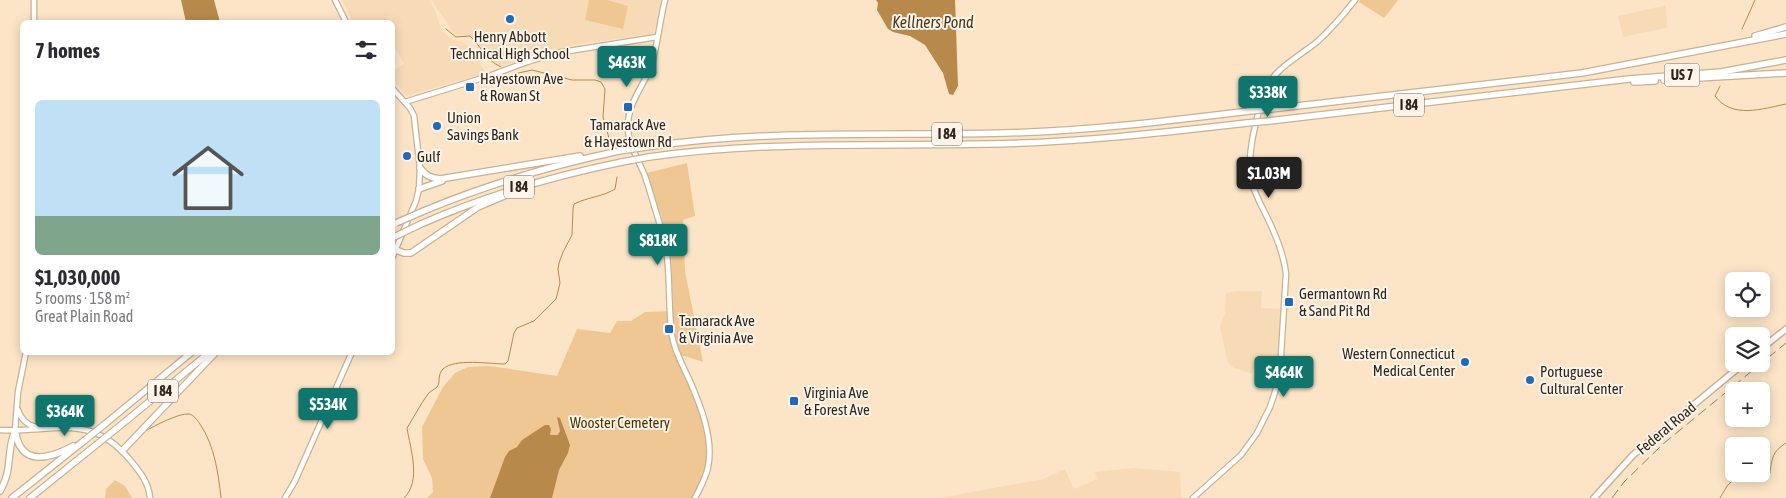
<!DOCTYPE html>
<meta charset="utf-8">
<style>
body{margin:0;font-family:"Asap Condensed",sans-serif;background:#f2f2f3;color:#2b2b33;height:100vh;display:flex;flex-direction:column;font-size:19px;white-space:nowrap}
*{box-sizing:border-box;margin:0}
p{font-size:16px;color:#7c7c81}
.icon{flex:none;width:28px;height:28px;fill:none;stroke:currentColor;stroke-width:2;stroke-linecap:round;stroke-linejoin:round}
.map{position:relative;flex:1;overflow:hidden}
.sheet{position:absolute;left:20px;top:20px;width:375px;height:335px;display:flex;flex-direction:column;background:#fff;border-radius:8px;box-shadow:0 2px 12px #0003}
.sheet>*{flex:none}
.controls{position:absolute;left:1725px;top:272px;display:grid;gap:10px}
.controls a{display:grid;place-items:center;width:45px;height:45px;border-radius:8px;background:#fff;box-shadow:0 2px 12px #0003;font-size:25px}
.price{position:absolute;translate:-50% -42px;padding:0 11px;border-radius:5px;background:#0f766e;color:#fff;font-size:16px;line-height:32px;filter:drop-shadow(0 1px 2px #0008)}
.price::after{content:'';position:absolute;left:50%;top:30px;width:15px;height:11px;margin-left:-8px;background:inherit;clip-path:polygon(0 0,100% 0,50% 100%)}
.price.current{background:#222;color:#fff}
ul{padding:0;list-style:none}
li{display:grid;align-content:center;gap:10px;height:265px;padding:0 15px}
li+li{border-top:1px solid #e1e1e2}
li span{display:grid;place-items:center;height:155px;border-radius:8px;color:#555}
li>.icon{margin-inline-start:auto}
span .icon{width:90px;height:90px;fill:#fffc;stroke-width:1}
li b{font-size:21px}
h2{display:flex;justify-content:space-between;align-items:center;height:60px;padding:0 15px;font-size:21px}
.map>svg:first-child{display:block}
.built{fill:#f7dbb7}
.green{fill:#efc792}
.water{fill:#b78a4c}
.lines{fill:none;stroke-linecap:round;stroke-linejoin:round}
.stream{stroke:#b78a4c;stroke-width:1}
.secondary-casing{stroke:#c8b194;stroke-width:7}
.primary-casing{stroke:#c8b194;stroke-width:8}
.highway-casing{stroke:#c8b194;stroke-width:8}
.secondary{stroke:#fff;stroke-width:4.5}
.primary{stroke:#fff;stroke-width:5}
.highway{stroke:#fff;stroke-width:5.5}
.rail{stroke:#90816d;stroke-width:1;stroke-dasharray:10 5;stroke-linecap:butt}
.highway-bridge-casing{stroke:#c8b194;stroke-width:8;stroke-linecap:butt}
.highway-bridge{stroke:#fff;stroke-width:5.5}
.poi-dot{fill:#1f6aba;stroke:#fef4e9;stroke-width:2}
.labels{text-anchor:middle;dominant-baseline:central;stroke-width:4;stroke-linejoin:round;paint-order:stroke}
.shield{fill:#fef4e9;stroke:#6e645a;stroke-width:1}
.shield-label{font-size:14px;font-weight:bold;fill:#30271c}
.poi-label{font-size:15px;fill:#30271c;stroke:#fef4e9;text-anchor:start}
.park-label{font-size:15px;fill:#513300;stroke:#fef4e9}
.street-label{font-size:15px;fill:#30271c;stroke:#fef4e9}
.water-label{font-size:16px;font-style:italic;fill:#493519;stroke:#fef4e9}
</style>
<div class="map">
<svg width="1786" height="498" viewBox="0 0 1786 498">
<rect width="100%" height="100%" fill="#fce5c7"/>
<g class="built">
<path d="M342 0H429L435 10 441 28 446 35 453 40 462 42 469 46 486 73 406 96 393 79V71L404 64 393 45 392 22H353Z"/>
<path d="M431 0H661L655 30 652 34 579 44 501 66 490 60 470 37 456 36Z"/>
<path d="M1666 5 1667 28 1623 37 1618 16Z"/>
<path d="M1236 291H1262L1261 308 1282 309 1277 371 1253 369 1252 374 1234 368 1227 361 1220 326 1225 313 1226 293Z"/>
<path d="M1134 468 1180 472 1181 498H939L1043 479 1065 469 1074 489 1097 479 1095 472Z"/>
</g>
<g class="green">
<path d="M589 0H607L628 6 623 29 585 20Z"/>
<path d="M1360 0H1398L1384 18 1359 2Z"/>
<path d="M687 163 695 216 683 220 685 271 703 362 685 356 676 357C690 390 715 437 704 473 701 482 696 490 692 498H427L433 492 432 478 423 459 422 427 443 387 455 373 468 367 490 366 557 376 577 329 610 333 617 321H631L645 312 673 311 671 252 667 234 647 173Z"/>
<path d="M115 480 125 486 132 498H105L106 489Z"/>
</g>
<g class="water">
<path d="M181 0H214L220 22H186Z"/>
<path d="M876 0H955L958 86 953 95 949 94 943 73 925 45 910 36 893 32 888 29 877 10 878 3Z"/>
<path d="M557 417 560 418 570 445 568 453 559 470 552 498H490L505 457 509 451 517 447 522 440 545 425H549L551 429 550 435H558L560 431Z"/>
</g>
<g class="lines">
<g class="stream">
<path d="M446 29 456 37 470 36C483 48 484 59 501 67"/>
<path d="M1742 29 1755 0"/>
<path d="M514 74 532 70 572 80H595L601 82 605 89 603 117 609 138"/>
<path d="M1720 86 1715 96C1732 119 1762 109 1786 104"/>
<path d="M145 431C155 426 178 413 189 414 194 415 197 420 200 424 215 447 218 472 221 498"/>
<path d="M404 498C422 481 410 448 407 428 414 417 420 405 428 394 430 391 434 390 437 387 441 382 437 375 443 369 455 358 489 364 505 364L508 361 514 333 517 328 534 321 556 299 560 283 558 269 559 263 563 252 572 235 573 209 574 204C588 197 602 197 615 189L617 177"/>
<path d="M1720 498 1727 486 1737 476 1760 479 1770 473C1772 458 1772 452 1786 443"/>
</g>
<g class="secondary-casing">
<g id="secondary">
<path d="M34 0V22"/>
<path d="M335 0 346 22"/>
<path d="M665 0C660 20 658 40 653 60 646 85 626 102 628 130 629 146 639 161 645 176 651 194 656 213 662 231 672 265 667 301 672 336 675 352 682 364 689 379 700 404 714 438 708 467 706 478 700 488 695 498"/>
<path d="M392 88 410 108 414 116 420 168 419 189 416 201 392 258"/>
<path d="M405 102 489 76 527 62 556 53 657 37"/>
<path d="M18 410C21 419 27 425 36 427"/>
<path d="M0 430C54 433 90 411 131 461 140 472 149 483 150 498"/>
<path d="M15 431 18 392 26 352"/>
<path d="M285 498 295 481 352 352"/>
<path d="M1193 498 1241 455 1257 433 1270 407 1275 392 1280 371 1286 274C1284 254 1275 233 1266 215 1261 205 1255 194 1252 183 1245 156 1257 118 1264 92 1274 68 1299 57 1318 41 1332 28 1344 14 1355 0"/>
</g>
</g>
<g class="primary-casing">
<g id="primary">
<path d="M1761 349 1786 329"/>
<path d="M1594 498 1633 455 1743 364"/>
</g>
</g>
<g class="highway-casing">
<g id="highway">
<path d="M1755 36 1786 27"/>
<path d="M1664 80 1786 73"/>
<path d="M1634 82 1655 81"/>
<path d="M1271 109 1582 73 1786 34"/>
<path d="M1269 121 1629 79 1721 72 1786 60"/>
<path d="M646 147C764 129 884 136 1004 133 1086 131 1167 121 1249 111"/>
<path d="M649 157C761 141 874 146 986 144 1073 143 1160 133 1247 123"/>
<path d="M420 168C426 176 431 178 440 179L580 156"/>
<path d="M419 189 442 181"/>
<path d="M426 210C489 184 553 165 619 151"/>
<path d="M421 224C485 196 553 176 622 162"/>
<path d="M396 250 404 253H411L478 207 504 196"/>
<path d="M105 424 192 352"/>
<path d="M116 429 210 352"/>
<path d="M15 431C17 436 17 442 20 446 31 466 59 454 73 446"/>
<path d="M122 451 216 352"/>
<path d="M0 491C13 470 6 451 15 431"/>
<path d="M12 498 85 440"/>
<path d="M30 498 96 445"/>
</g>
</g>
<use href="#secondary" class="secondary"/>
<use href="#primary" class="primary"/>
<use href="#highway" class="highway"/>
<path class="rail" d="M1612 498 1624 482 1663 444 1786 343"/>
<g class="highway-bridge-casing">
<g id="highway-bridge">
<path d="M1249 111 1271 109"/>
<path d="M1247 123 1269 121"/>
<path d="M619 151 646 147"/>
<path d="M622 162 649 157"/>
<path d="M396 223 426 210"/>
<path d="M392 238 421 224"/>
<path d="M85 440 105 424"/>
<path d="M96 445 116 429"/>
</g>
</g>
<use href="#highway-bridge" class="highway-bridge"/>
</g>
<g class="poi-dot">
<circle cx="510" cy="19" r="5"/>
<rect x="465" y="82" width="10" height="10" rx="2.5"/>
<rect x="623" y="102" width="10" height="10" rx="2.5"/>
<circle cx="437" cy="126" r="5"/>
<circle cx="407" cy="156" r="5"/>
<rect x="1284" y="297" width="10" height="10" rx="2.5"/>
<rect x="664" y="324" width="10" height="10" rx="2.5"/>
<circle cx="1465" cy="362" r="5"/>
<circle cx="1530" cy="380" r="5"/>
<rect x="789" y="396" width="10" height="10" rx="2.5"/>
</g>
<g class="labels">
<g class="shield">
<rect x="1664.5" y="63.5" width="35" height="23" rx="4"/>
<rect x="1394" y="93.5" width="30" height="23" rx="4"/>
<rect x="932" y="122.5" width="30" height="23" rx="4"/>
<rect x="504" y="175.5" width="30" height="23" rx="4"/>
<rect x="148" y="379.5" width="30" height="23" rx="4"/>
</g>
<g class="shield-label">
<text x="1682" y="75">US 7</text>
<text x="1409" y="105">I 84</text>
<text x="947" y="134">I 84</text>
<text x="519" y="187">I 84</text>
<text x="163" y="391">I 84</text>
</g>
<g class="poi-label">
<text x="510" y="36" text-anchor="middle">Henry Abbott<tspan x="510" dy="17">Technical High School</tspan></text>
<text x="480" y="78">Hayestown Ave<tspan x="480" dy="17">&amp; Rowan St</tspan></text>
<text x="447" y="117">Union<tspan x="447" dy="17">Savings Bank</tspan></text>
<text x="628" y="124" text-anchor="middle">Tamarack Ave<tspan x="628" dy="17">&amp; Hayestown Rd</tspan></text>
<text x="417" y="156">Gulf</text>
<text x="1299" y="293">Germantown Rd<tspan x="1299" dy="17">&amp; Sand Pit Rd</tspan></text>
<text x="679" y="320">Tamarack Ave<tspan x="679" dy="17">&amp; Virginia Ave</tspan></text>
<text x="1455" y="353" text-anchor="end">Western Connecticut<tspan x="1455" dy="17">Medical Center</tspan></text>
<text x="1540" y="371">Portuguese<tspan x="1540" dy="17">Cultural Center</tspan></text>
<text x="804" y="392">Virginia Ave<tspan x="804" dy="17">&amp; Forest Ave</tspan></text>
</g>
<g class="park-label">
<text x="620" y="422">Wooster Cemetery</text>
</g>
<g class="street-label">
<text transform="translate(1666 428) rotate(-40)">Federal Road</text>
</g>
<g class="water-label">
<text x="933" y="22">Kellners Pond</text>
</g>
</g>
</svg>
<div class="controls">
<a><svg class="icon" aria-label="locate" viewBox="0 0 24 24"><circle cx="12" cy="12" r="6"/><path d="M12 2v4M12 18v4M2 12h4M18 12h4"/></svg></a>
<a><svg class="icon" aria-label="layers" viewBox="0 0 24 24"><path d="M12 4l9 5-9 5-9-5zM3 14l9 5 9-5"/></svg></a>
<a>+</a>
<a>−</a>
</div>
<b class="price" style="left:627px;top:88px">$463K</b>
<b class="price" style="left:1268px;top:118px">$338K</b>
<b class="price current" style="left:1269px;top:199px">$1.03M</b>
<b class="price" style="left:658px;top:266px">$818K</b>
<b class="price" style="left:1284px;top:398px">$464K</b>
<b class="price" style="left:328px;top:430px">$534K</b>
<b class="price" style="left:65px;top:437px">$364K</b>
<section class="sheet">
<h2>7 homes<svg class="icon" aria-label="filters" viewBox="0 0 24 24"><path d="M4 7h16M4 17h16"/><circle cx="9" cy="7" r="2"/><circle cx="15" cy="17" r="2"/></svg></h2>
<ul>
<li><span style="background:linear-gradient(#bfe0f5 75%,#7fa58c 0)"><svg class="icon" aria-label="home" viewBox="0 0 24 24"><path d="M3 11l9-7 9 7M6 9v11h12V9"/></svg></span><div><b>$1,030,000</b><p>5 rooms · 158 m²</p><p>Great Plain Road</p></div></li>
</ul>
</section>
</div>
